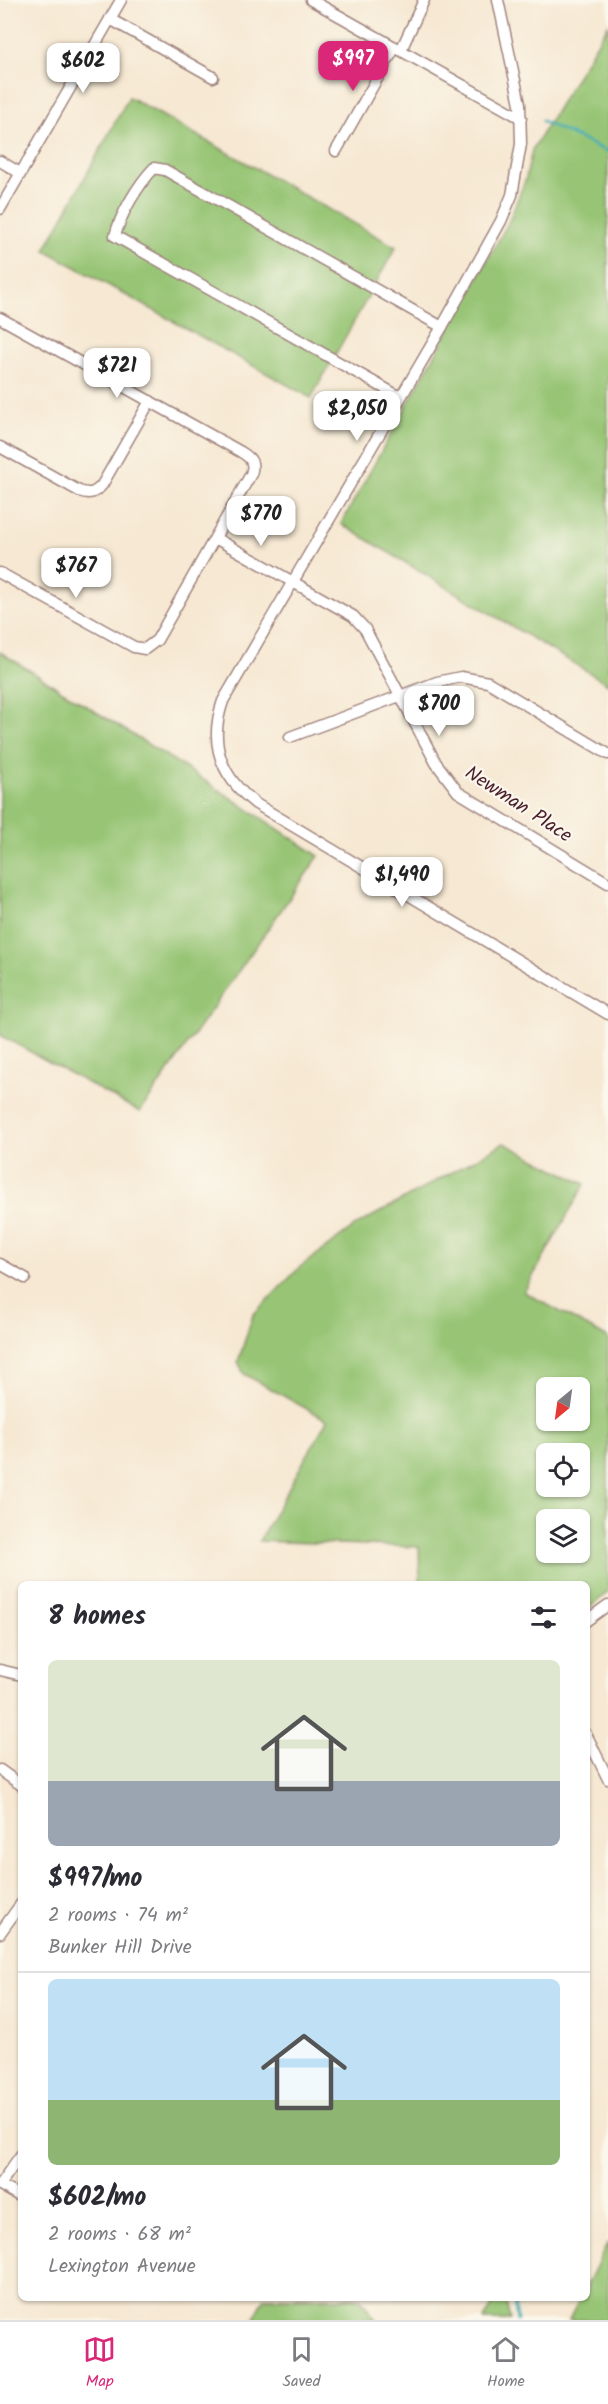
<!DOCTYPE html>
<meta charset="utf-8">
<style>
body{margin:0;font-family:Kalam,sans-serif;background:#f7f7f7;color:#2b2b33;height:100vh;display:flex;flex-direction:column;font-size:22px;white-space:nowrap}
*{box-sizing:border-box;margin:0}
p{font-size:20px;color:#7c7c81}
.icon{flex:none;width:33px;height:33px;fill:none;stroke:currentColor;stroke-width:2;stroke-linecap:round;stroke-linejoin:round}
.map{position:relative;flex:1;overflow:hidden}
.side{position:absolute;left:18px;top:1581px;width:572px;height:720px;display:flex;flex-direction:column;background:#fff;border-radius:9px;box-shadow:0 2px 4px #0004}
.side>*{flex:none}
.needle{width:39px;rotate:209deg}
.fabs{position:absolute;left:536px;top:1377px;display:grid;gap:12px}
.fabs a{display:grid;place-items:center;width:54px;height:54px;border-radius:9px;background:#fff;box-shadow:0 2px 4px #0004;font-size:30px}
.price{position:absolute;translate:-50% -51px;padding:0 14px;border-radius:12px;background:#fff;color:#222;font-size:20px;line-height:39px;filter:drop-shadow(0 2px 3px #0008)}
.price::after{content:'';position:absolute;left:50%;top:36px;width:18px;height:14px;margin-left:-9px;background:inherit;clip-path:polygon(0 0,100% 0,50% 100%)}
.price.selected{background:#db2777;color:#fff}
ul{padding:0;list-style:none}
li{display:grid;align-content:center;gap:12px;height:318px;padding:0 30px}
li+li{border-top:2px solid #e1e1e2}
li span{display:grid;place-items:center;height:186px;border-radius:9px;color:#555}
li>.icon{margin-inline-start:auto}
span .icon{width:108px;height:108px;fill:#fffc;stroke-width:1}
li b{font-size:26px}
h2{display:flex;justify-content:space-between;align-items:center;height:72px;padding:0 30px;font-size:26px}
.dock{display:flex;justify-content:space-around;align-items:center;height:84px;border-top:2px solid #e1e1e2;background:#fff;font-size:16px;color:#7c7c81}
.dock a{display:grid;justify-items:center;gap:3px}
.dock .selected{color:#db2777}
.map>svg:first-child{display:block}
.green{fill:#97c574;stroke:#707250;stroke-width:1.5;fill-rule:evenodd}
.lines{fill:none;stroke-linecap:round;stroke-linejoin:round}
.stream{stroke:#3cacb7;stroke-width:3}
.minor-casing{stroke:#a0847e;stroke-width:13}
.minor{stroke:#fff;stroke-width:10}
.labels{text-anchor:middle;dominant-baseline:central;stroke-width:4.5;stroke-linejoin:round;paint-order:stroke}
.street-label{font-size:20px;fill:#4a1f2b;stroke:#fbf7ec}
</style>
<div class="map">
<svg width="608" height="2320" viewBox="0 0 608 2320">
<rect width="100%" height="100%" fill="#fbf7ec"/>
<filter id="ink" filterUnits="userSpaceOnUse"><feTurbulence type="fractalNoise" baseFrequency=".0167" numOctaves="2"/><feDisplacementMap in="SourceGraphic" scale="12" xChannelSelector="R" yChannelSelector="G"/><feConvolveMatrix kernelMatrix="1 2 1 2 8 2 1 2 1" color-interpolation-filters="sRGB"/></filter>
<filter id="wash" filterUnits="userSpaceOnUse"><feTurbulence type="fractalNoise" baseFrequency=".008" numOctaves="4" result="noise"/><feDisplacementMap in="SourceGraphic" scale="24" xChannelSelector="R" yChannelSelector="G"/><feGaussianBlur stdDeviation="1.35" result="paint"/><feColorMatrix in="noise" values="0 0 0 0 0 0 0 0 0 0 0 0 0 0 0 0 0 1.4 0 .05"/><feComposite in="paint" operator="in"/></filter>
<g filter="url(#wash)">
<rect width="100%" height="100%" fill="#f6e8d2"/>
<g class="green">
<path d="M608 25V684L341 524 508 223 526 178 532 150Z"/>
<path d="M129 97 396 247 311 398 45 250Z"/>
<path d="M0 652 181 765 319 856 140 1112 0 1035Z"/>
<path d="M504 1143 585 1184 524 1292 608 1338V1592L587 1610 586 1584H420L419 1547 259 1541 327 1420 244 1374 238 1362 253 1315 300 1267 357 1225ZM546 1388H579V1420H546ZM546 1454H579V1486H546ZM546 1520H579V1552H546Z"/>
<path d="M608 2242V2320H569L580 2298H586L587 2285Z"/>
<path d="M265 2298H360L376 2320H253Z"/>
<path d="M492 2298H505L510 2320H484L492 2306Z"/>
</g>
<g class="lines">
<g class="stream">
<path d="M542 121 608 152"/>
<path d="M514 2298 517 2320"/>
</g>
</g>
</g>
<g filter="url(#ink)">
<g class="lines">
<g class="minor-casing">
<g id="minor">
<path d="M311 0 521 118"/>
<path d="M498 0 520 104 521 144 512 195 501 221 442 327 223 701C208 744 221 777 256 804L608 1014"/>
<path d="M110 19 213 77"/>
<path d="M401 50 424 0"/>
<path d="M336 151 395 47"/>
<path d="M0 161 20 173"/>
<path d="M0 209 121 0"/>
<path d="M0 318 241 452C251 458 255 463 251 474L157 640 145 649 134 647 0 573"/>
<path d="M400 397 115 236C121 213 138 185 154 168L165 170 442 327"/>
<path d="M0 447 79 491C90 495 95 493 102 485L150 401"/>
<path d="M215 538 353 616 365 629 436 763 458 792 608 883"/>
<path d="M290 737 437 682 461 677 488 682 608 754"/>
<path d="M0 1264 25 1278"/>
<path d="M586 1621 608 1605"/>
<path d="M0 1670 21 1675"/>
<path d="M586 1734 608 1779"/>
<path d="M0 1770 21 1785"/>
<path d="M0 1933 21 1904"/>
<path d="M0 2184 21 2155"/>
<path d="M0 2185 21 2197"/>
</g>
</g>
<use href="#minor" class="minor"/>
</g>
</g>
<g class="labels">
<g class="street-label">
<text transform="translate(518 805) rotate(33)">Newman Place</text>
</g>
</g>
</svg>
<div class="fabs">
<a><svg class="needle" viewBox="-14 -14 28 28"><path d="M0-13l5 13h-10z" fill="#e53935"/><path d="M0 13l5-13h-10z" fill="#7c7c81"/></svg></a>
<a><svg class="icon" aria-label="locate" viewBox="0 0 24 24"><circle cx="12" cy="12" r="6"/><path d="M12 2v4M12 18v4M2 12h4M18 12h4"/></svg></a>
<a><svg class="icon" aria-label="layers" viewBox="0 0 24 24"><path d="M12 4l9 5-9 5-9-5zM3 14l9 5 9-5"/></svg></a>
</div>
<b class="price selected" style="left:353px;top:92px">$997</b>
<b class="price" style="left:83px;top:94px">$602</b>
<b class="price" style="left:117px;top:399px">$721</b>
<b class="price" style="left:357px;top:442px">$2,050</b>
<b class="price" style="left:261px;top:547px">$770</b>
<b class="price" style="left:76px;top:599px">$767</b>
<b class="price" style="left:439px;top:737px">$700</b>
<b class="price" style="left:402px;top:908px">$1,490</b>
<section class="side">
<h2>8 homes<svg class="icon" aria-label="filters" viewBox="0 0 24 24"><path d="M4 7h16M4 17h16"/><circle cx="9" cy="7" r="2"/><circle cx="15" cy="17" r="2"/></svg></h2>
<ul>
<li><span style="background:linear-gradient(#dfe7d0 65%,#9aa5b1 0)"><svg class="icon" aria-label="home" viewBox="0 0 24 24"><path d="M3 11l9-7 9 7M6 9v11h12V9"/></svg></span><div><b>$997/mo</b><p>2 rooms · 74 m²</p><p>Bunker Hill Drive</p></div></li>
<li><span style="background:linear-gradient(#bfe0f5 65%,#8fb573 0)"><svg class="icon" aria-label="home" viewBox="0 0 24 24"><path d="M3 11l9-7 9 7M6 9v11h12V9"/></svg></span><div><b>$602/mo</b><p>2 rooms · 68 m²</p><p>Lexington Avenue</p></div></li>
</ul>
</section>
</div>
<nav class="dock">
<a class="selected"><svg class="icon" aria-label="map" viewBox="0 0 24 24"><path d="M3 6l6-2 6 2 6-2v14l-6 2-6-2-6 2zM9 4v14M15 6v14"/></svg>Map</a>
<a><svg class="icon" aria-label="saved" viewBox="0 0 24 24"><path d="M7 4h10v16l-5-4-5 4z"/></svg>Saved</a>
<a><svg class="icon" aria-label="home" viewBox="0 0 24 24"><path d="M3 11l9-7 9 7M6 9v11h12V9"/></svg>Home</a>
</nav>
